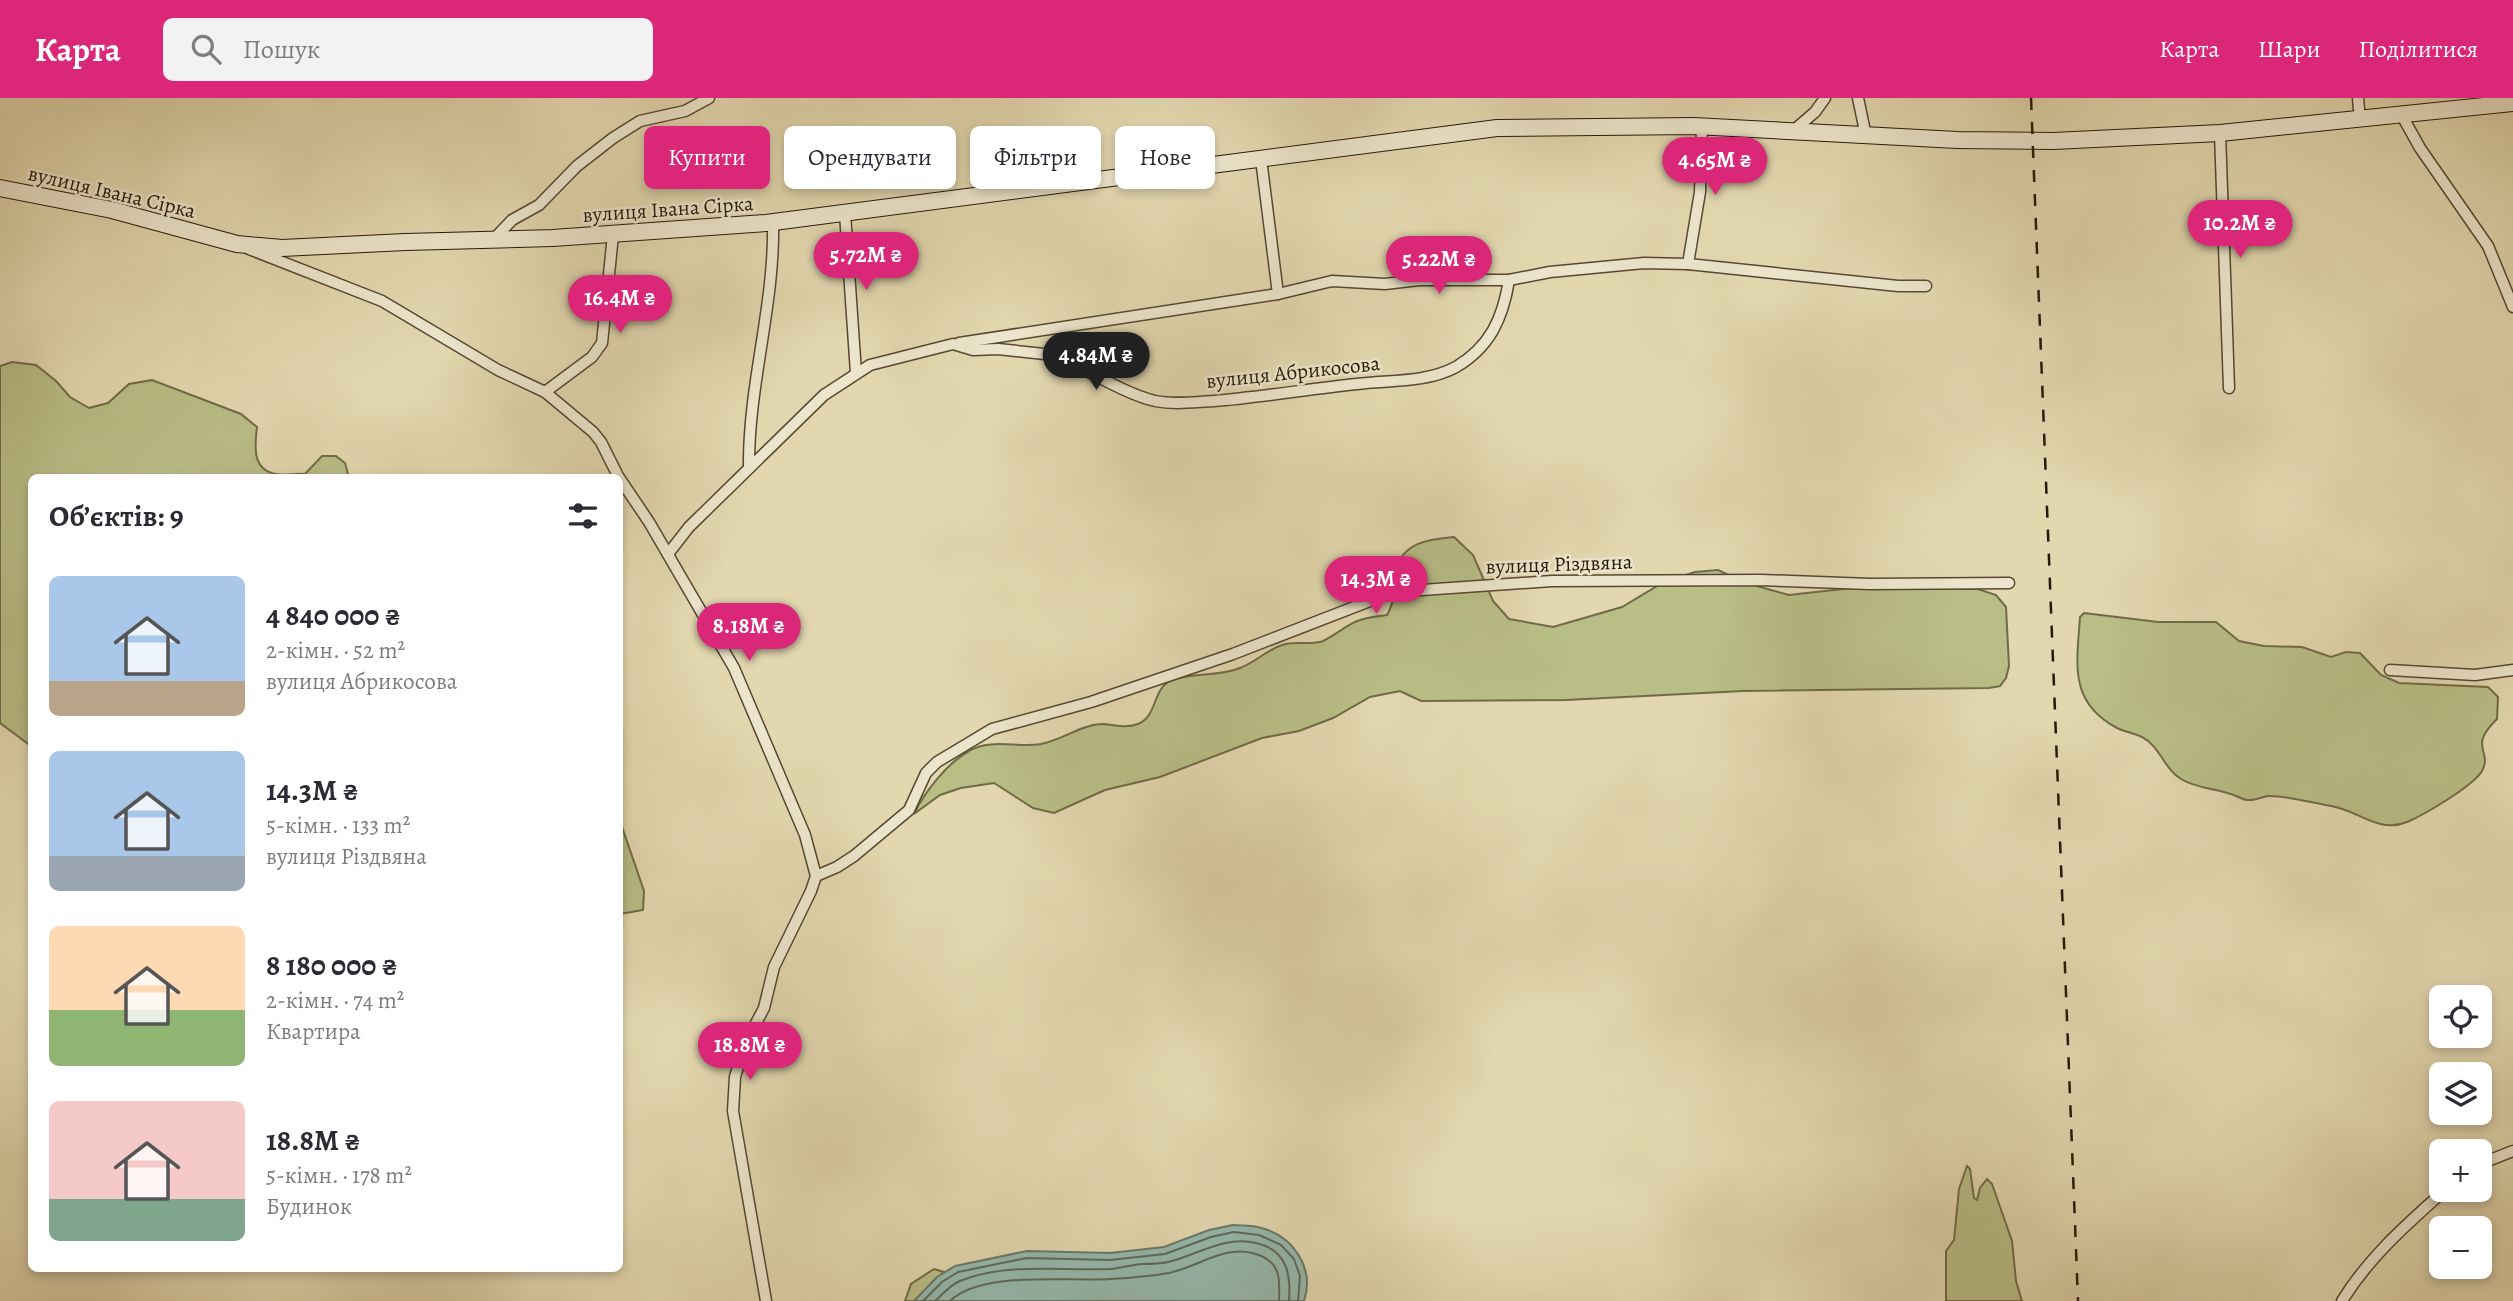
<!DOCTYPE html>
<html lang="uk">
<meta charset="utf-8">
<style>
body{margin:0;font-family:Alegreya,serif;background:#f2f2f3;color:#2b2b33;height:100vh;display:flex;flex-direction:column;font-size:26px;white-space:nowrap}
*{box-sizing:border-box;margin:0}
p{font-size:23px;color:#7c7c81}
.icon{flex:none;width:38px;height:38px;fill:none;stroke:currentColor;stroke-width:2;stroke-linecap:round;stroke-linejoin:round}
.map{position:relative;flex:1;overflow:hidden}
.side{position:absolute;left:28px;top:376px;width:595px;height:798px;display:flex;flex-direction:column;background:#fff;border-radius:10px;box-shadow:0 4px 10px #0003}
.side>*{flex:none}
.hud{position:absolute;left:644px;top:28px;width:665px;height:63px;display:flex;gap:14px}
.controls{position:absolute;left:2429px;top:887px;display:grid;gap:14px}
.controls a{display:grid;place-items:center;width:63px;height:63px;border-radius:10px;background:#fff;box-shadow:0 4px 10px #0003;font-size:35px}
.price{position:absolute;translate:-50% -60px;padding:0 16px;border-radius:24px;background:#db2777;color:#fff;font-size:23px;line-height:46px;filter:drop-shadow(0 2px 4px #0008)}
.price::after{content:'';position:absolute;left:50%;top:42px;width:21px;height:16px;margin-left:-10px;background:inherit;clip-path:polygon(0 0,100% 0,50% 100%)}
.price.current{background:#222;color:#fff}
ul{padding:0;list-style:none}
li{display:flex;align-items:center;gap:21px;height:175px;padding:0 21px}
li span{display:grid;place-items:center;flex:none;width:196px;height:140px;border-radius:10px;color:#555}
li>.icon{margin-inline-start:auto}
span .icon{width:84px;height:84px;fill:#fffc;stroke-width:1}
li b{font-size:30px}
h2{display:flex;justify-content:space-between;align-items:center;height:84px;padding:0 21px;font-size:30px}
.pill{padding:0 24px;border-radius:10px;background:#fff;box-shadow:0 4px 10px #0003;font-size:24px;line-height:63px}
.pill.current{background:#db2777;color:#fff}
header{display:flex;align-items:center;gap:42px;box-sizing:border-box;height:98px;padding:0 35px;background:#db2777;color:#fff}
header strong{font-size:33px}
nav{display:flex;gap:38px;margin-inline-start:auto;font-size:24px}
.search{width:490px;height:63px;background:#f2f2f3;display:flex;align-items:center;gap:18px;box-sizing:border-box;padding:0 24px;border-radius:10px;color:#7c7c81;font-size:26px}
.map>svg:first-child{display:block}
.green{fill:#b9bd86;stroke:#706b47;stroke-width:2}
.water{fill:#95b9ad;stroke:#69796b;stroke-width:2}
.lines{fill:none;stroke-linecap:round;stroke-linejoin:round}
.shore{stroke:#5e695a;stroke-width:2}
.street-casing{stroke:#564832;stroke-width:13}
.secondary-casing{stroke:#271908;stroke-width:18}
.street{stroke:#ece5cb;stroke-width:10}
.secondary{stroke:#ece5cb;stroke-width:16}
.rail{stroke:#271908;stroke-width:2.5;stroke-dasharray:12 12;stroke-linecap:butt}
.labels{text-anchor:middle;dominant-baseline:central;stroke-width:5;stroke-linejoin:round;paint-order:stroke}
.street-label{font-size:21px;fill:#271908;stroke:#ece5cb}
</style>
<header>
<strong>Карта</strong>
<div class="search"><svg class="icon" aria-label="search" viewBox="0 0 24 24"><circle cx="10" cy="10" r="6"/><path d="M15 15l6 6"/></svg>Пошук</div>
<nav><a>Карта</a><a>Шари</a><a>Поділитися</a></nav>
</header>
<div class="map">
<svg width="2513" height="1203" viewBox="0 0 2513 1203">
<rect width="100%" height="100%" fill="#e2d7af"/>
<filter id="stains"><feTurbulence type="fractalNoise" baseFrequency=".00286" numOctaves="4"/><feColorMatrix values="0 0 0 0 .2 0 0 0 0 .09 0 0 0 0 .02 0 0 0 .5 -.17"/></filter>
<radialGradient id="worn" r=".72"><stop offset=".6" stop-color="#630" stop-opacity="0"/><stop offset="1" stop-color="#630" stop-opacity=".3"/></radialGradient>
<g class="green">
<path d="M12 264 36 267 56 283 70 299 89 310 108 305 129 286 152 282 241 316 257 329C255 346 251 372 276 376 285 378 295 375 305 376L322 358H336L345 365 349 380H32L31 648 0 625V268Z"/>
<path d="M1454 439 1473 457 1493 503 1509 521 1553 529 1622 509 1664 484 1695 474 1718 472 1746 485 1789 497 1852 490 1978 491 1996 497 2006 509 2009 568 2006 580 2000 588 1989 590 1743 593 1566 602 1421 603 1400 593 1370 599 1333 620 1299 633 1262 640 1160 679 1105 692 1054 715 1033 710 994 685 961 690 940 697 914 716C924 695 947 665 969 653 991 640 1017 650 1041 646 1062 642 1081 627 1101 626 1114 626 1125 631 1138 626 1158 618 1152 590 1172 582 1194 574 1218 579 1240 570 1254 565 1267 552 1282 547 1294 542 1310 548 1323 543 1336 537 1347 526 1360 522 1368 519 1378 518 1387 517 1399 494 1390 492 1395 473 1403 444 1429 441 1454 439Z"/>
<path d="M2084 515 2158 524H2216L2239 543 2264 548 2302 549 2331 559 2346 554 2360 555 2381 577 2399 585 2488 589 2498 599 2497 621C2467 650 2493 652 2482 673 2473 688 2424 717 2407 724 2378 736 2358 712 2331 708 2314 705 2284 697 2268 698 2261 699 2254 703 2247 702 2240 701 2234 696 2227 695 2211 690 2196 690 2181 681 2164 671 2160 648 2142 639 2134 635 2125 634 2117 630 2068 604 2077 565 2080 519Z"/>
<path d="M620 723 644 793 643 812 620 816Z"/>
<path d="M1967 1068 1970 1071 1974 1100 1977 1102 1980 1090 1987 1081 1992 1086 2012 1143 2016 1183 2022 1203H1946V1153L1954 1142 1959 1091Z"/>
<path d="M934 1171 944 1174 914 1203H905L911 1186Z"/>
</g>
<path class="water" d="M1233 1127C1242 1128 1252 1127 1261 1130 1293 1138 1315 1170 1304 1203H914L937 1179 955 1168 1027 1153 1110 1155 1164 1149 1209 1132Z"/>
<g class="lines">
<g class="shore">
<path d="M923 1203 942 1184 958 1174 1027 1160 1110 1162 1165 1156 1211 1139 1234 1134 1259 1137 1281 1147 1294 1161 1300 1178 1298 1203"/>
<path d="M935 1203C943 1196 950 1187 960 1183 1008 1164 1060 1173 1110 1171 1120 1170 1131 1167 1142 1166 1150 1166 1160 1166 1168 1164 1198 1157 1224 1137 1256 1145 1287 1152 1291 1176 1289 1203"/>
<path d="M950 1203C982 1172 1069 1184 1111 1181 1129 1180 1151 1178 1169 1175 1198 1169 1225 1146 1256 1156 1281 1164 1280 1181 1279 1203"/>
</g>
<g class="street-casing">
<g id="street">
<path d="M1858 0 1866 38"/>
<path d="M2358 0 2360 22"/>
<path d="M2401 16 2420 50 2488 148 2513 209"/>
<path d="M1793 33 1815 14 1825 0"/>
<path d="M2220 35 2229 290"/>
<path d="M1261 61 1278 196"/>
<path d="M845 115 856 275"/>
<path d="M493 142 512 122 539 107 577 68 613 40 640 23 685 13 709 0"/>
<path d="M249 151 382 203 498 272 545 294 593 334 601 344 619 380"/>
<path d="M1688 166 1700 94 1702 29"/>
<path d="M959 245 1278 196 1332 183 1385 186 1419 182H1509L1550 174 1644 165 1688 166 1898 188H1926"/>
<path d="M545 294 592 259 602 245 613 137"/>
<path d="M749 370C748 287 775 207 773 124"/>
<path d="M620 381 649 424 734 570 805 737 816 778 811 793 774 869 764 910 744 948 735 979 733 1013 766 1203"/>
<path d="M668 456 689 429 824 297 870 267 953 246 973 252 998 251 1054 257C1084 270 1125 296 1155 303 1175 307 1194 304 1214 303 1262 299 1309 291 1357 286 1390 282 1426 285 1456 269 1490 249 1503 220 1509 182"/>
<path d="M2390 572 2475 577 2513 572"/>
<path d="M816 778 837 769 854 758 909 712 926 675 937 664 992 631 1091 604 1233 556 1393 494 1552 483 1761 482 1870 486 2009 485"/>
<path d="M2480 1066 2513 1053"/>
<path d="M2342 1203C2369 1159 2407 1126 2445 1092"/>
</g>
</g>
<g class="secondary-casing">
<path id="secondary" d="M0 90 112 112 237 146 282 150 405 144 553 140 766 125 1497 30 1694 28 1957 42 2053 43 2220 35 2513 5"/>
</g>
<use href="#street" class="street"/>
<use href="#secondary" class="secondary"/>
<path class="rail" d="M2031 0 2078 1203"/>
</g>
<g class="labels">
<g class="street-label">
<text transform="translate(112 94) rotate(13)">вулиця Івана Сірка</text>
<text transform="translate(668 111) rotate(-4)">вулиця Івана Сірка</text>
<text transform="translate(1293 274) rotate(-6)">вулиця Абрикосова</text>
<text transform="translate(1559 466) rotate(-2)">вулиця Різдвяна</text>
</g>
</g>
<rect width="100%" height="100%" filter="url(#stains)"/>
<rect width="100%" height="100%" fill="url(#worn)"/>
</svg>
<div class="controls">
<a><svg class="icon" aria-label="locate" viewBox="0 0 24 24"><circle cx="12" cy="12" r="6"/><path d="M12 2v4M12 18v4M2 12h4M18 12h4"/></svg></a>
<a><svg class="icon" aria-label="layers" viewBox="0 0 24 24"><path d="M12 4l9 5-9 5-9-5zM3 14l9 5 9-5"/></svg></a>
<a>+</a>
<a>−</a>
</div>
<b class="price" style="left:1715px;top:99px">4.65M ₴</b>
<b class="price" style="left:2240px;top:162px">10.2M ₴</b>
<b class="price" style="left:866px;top:194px">5.72M ₴</b>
<b class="price" style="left:1439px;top:198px">5.22M ₴</b>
<b class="price" style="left:620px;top:237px">16.4M ₴</b>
<b class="price current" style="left:1096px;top:294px">4.84M ₴</b>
<b class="price" style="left:1376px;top:518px">14.3M ₴</b>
<b class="price" style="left:749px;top:565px">8.18M ₴</b>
<b class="price" style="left:750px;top:984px">18.8M ₴</b>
<div class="hud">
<a class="pill current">Купити</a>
<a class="pill">Орендувати</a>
<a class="pill">Фільтри</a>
<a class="pill">Нове</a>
</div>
<section class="side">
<h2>Об’єктів: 9<svg class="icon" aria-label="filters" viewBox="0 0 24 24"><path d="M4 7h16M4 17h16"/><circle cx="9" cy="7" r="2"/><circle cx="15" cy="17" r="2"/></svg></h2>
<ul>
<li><span style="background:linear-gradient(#a9c7e8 75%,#b9a48a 0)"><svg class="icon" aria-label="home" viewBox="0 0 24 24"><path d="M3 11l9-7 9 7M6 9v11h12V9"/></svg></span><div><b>4 840 000 ₴</b><p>2-кімн. · 52 m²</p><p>вулиця Абрикосова</p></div></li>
<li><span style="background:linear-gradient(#a9c7e8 75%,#9aa5b1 0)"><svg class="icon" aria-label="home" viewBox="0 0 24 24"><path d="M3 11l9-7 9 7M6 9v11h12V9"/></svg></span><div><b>14.3M ₴</b><p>5-кімн. · 133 m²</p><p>вулиця Різдвяна</p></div></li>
<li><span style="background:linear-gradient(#ffd9b3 60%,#8fb573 0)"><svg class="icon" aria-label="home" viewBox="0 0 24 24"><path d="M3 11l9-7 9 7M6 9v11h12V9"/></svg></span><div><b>8 180 000 ₴</b><p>2-кімн. · 74 m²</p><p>Квартира</p></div></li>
<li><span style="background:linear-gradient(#f6c9c9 70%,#7fa58c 0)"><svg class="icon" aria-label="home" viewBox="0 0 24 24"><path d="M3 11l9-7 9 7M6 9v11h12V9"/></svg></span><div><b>18.8M ₴</b><p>5-кімн. · 178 m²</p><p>Будинок</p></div></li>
</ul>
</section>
</div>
